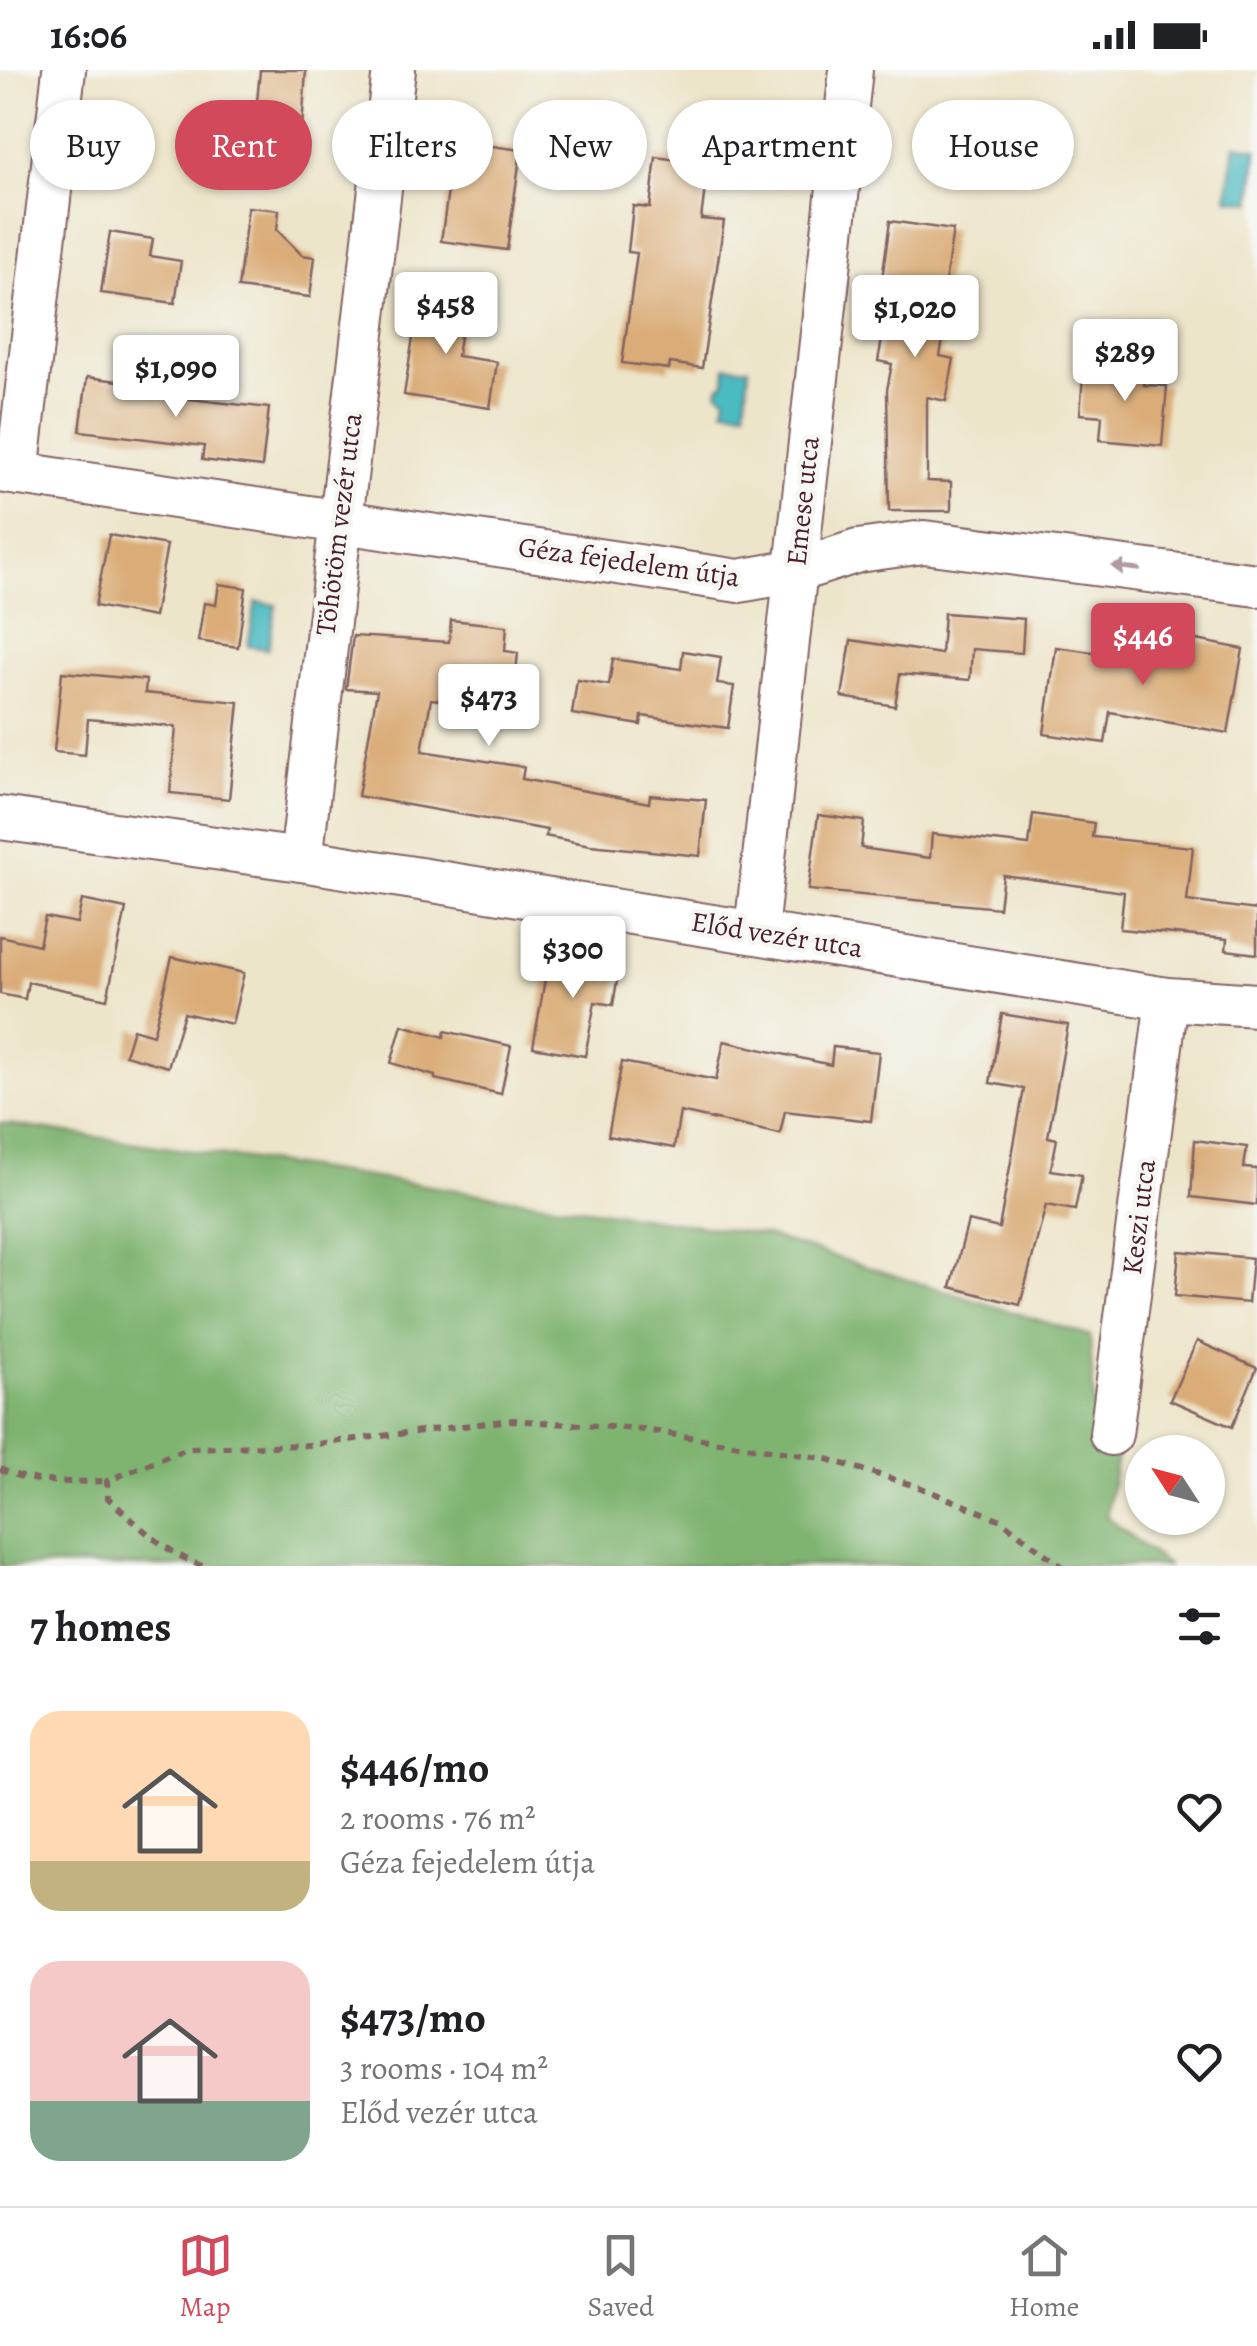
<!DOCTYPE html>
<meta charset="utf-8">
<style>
body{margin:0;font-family:Alegreya,serif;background:#f2f2f2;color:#202124;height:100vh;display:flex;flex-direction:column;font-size:38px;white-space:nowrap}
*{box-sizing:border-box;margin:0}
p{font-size:32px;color:#757577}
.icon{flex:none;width:55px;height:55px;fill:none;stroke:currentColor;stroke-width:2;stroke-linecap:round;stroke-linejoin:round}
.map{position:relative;height:1496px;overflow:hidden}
.side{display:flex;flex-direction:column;background:#fff;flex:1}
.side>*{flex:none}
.top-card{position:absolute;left:30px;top:30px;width:1198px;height:90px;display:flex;gap:20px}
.needle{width:65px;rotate:306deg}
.fabs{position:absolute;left:1125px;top:1365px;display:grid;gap:20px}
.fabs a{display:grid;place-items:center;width:100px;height:100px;border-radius:50%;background:#fff;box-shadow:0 2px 8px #0004;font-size:50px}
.price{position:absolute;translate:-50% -85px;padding:0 22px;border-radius:10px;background:#fff;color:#222;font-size:32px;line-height:65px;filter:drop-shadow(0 2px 5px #0008)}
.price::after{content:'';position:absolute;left:50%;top:60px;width:30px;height:22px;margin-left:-15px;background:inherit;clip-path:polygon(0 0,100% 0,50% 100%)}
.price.selected{background:#d1495b;color:#fff}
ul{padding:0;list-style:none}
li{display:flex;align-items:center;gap:30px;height:250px;padding:0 30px}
li span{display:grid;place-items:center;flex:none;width:280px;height:200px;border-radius:30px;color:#555}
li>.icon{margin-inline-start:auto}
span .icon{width:120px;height:120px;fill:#fffc;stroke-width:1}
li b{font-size:42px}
h2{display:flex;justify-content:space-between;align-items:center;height:120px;padding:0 30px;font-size:42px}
.pill{padding:0 35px;border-radius:45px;background:#fff;box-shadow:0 2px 8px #0004;font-size:35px;line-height:90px}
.pill.selected{background:#d1495b;color:#fff}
.status{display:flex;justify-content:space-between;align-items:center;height:70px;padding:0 50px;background:#fff;direction:ltr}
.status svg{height:28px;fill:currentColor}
.menu{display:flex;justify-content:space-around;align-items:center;height:140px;border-top:2px solid #e0e0e0;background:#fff;font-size:28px;color:#757577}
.menu a{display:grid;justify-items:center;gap:5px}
.menu .selected{color:#d1495b}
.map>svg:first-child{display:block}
.forest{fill:#7eb36f;stroke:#64694d;stroke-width:2.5}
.water{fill:#4cbbc2;stroke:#4b6d76;stroke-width:2.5}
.building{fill:#daac77}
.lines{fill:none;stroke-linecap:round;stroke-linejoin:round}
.minor-casing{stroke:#836463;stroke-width:46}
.path{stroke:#836463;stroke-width:6;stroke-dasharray:8 8;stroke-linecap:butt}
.minor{stroke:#fff;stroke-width:42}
.oneway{fill:#ae9aa0}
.labels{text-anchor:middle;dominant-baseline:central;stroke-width:9;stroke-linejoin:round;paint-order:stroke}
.street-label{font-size:28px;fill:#4a1f2b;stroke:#f6f6f2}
</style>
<div class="status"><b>16:06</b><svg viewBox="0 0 49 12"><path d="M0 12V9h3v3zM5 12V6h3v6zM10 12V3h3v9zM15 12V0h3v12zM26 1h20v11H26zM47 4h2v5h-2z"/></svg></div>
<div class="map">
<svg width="1257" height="1496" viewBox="0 0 1257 1496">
<rect width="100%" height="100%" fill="#f6f6f2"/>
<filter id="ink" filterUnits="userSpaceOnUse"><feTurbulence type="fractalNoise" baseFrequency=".01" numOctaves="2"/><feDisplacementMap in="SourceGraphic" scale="20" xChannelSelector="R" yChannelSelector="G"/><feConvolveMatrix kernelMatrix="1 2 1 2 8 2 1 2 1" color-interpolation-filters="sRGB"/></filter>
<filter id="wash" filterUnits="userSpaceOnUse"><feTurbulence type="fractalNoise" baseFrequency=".0048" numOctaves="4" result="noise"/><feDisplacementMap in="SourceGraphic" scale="40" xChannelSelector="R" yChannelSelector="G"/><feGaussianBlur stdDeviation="2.25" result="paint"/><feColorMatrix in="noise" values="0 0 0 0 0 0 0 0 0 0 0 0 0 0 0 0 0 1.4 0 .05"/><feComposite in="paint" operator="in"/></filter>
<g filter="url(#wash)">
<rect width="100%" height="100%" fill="#ede5ca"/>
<path class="forest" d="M0 1053 764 1165 1090 1266 1096 1374 1118 1382 1106 1446 1168 1496H0Z"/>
<g class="water">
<path d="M1235 75 1257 79 1252 132 1227 128Z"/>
<path d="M726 296 749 298 745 341 724 339 726 327 718 322 719 317 725 312Z"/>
<path d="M256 532 276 535 268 579 248 576Z"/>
</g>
<g id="blocks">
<g class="building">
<path d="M260 0H306L302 58 255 54Z"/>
<path d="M455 71 521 80 507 180 441 171Z"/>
<path d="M656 87 708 94 701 149 724 151 702 298 670 293 669 299 622 293 637 183 628 182 633 136 650 138Z"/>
<path d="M248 137 279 140 277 160 302 185 315 187 310 227 238 218Z"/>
<path d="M890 151 953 160 940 246 947 247 940 286 954 289 946 331 927 327V411L951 412V441H889L887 320 892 294 878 291 893 210 882 209Z"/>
<path d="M110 162 153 169 150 186 181 191 175 233 101 223Z"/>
<path d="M420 222 466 229 457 286 497 292 490 338 404 325Z"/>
<path d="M1103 291 1146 295 1144 315 1167 316 1162 376 1100 370 1102 346 1080 344 1083 305 1102 307Z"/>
<path d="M87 307 181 319 180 328 269 338 262 397 202 390 204 376 80 361Z"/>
<path d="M109 465 167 475 154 547 95 536Z"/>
<path d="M219 514 246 518 238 577 198 571 204 533 216 535Z"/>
<path d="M944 543 1024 549 1022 583 972 579 970 610 900 604 895 636 842 627 851 570 941 584Z"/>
<path d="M451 550 507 556 505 581 518 583 512 638 431 629 422 681 524 697 522 709 649 733 650 725 706 730 700 786 590 775 545 766 547 760 358 726 377 621 346 619 353 566 449 572Z"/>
<path d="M1160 563 1243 579 1228 663 1110 642 1105 673 1044 664 1056 577 1155 591Z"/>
<path d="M683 581 721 587 717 614 734 616 728 658 642 646 641 655 572 644 577 610 609 615 613 589 681 599Z"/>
<path d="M62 602 146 610 145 623 239 632 229 729 170 723 176 657 88 649 85 685 54 682Z"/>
<path d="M1033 744 1094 753 1092 767 1193 777 1187 831 1257 840V884L1226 880 1227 869 1120 859 1124 822 1003 805 999 838 808 820 818 745 864 751 861 778 930 788 932 764 1029 775Z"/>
<path d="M82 830 126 839 107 929 28 912 25 929 0 924V866L39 875 45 847 77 853Z"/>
<path d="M550 881 620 893 613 935 595 932 585 986 533 977Z"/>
<path d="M172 887 244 903 232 954 184 943 168 997 125 985 133 959 153 965Z"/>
<path d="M1002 944 1068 955 1048 1067 1057 1069 1051 1100 1082 1105 1075 1140 1046 1135 1020 1235 951 1217 968 1151 999 1158 1024 1019 990 1013Z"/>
<path d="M402 955 444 967 445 961 511 976 501 1024 435 1009V1006L391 993Z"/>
<path d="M724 971 831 995 833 977 879 982 871 1051 785 1041 780 1064 680 1042 674 1078 608 1066 622 992 716 1010Z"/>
<path d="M1195 1070 1247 1077 1244 1098 1257 1099V1135L1191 1127Z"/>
<path d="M1179 1181 1252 1188 1248 1233 1175 1226Z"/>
<path d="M1197 1271 1257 1298 1232 1357 1170 1330Z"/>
</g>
</g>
</g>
<g filter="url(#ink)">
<use href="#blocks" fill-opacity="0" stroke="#836463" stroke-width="2.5"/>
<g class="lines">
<g class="minor-casing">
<g id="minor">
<path d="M0 401 739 511 796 501 858 481 924 472 1257 515"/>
<path d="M17 404 64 0"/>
<path d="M0 748 301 790 1167 929 1257 935"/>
<path d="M301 790 394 0"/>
<path d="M756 861 851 0"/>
<path d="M1111 1364 1167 929"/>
</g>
</g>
<g class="path">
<path d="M0 1399C33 1415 72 1412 107 1411"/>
<path d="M202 1496C164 1482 138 1455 108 1428L107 1411 187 1378 308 1375 512 1350 638 1359 827 1389 919 1417 1001 1450 1061 1496"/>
</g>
<use href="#minor" class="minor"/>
</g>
<defs><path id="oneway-solid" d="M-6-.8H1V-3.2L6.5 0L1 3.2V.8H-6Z" transform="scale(2.5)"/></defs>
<use class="oneway" href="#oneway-solid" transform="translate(1126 498) rotate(-173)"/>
</g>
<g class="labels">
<g class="street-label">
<text transform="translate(803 431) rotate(-84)">Emese utca</text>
<text transform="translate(339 454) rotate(-83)">Töhötöm vezér utca</text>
<text transform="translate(629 492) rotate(8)">Géza fejedelem útja</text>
<text transform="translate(777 865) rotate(9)">Előd vezér utca</text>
<text transform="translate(1139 1147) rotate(-83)">Keszi utca</text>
</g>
</g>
</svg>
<div class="fabs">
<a><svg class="needle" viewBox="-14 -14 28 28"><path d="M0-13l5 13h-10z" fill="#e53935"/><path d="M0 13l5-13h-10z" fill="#757577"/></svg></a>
</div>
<b class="price" style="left:446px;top:287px">$458</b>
<b class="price" style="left:915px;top:290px">$1,020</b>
<b class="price" style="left:1125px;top:334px">$289</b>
<b class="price" style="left:176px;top:350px">$1,090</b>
<b class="price selected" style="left:1143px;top:618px">$446</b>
<b class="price" style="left:489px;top:679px">$473</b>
<b class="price" style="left:573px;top:931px">$300</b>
<div class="top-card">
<a class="pill">Buy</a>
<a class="pill selected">Rent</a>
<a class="pill">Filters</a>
<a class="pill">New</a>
<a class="pill">Apartment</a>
<a class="pill">House</a>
</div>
</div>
<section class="side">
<h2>7 homes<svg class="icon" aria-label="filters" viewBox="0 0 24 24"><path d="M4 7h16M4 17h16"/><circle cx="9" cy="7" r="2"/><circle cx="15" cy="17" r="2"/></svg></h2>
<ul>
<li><span style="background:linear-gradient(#ffd9b3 75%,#c2b280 0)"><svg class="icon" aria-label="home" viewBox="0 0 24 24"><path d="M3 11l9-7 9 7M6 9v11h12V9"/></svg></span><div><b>$446/mo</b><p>2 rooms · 76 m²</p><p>Géza fejedelem útja</p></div><svg class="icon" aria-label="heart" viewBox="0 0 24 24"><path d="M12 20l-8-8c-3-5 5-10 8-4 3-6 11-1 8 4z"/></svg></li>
<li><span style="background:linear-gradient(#f6c9c9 70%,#7fa58c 0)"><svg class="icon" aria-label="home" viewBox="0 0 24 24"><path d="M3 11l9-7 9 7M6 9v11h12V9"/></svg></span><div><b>$473/mo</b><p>3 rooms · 104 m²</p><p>Előd vezér utca</p></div><svg class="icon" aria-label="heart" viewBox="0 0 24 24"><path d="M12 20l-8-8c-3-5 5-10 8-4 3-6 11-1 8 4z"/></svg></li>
</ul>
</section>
<nav class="menu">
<a class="selected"><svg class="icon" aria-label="map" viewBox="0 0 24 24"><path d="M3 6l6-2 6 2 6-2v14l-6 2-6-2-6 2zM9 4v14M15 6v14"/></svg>Map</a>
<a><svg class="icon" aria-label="saved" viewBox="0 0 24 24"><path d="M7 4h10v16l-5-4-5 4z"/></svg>Saved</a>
<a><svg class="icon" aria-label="home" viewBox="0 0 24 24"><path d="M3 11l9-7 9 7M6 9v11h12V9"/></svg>Home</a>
</nav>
